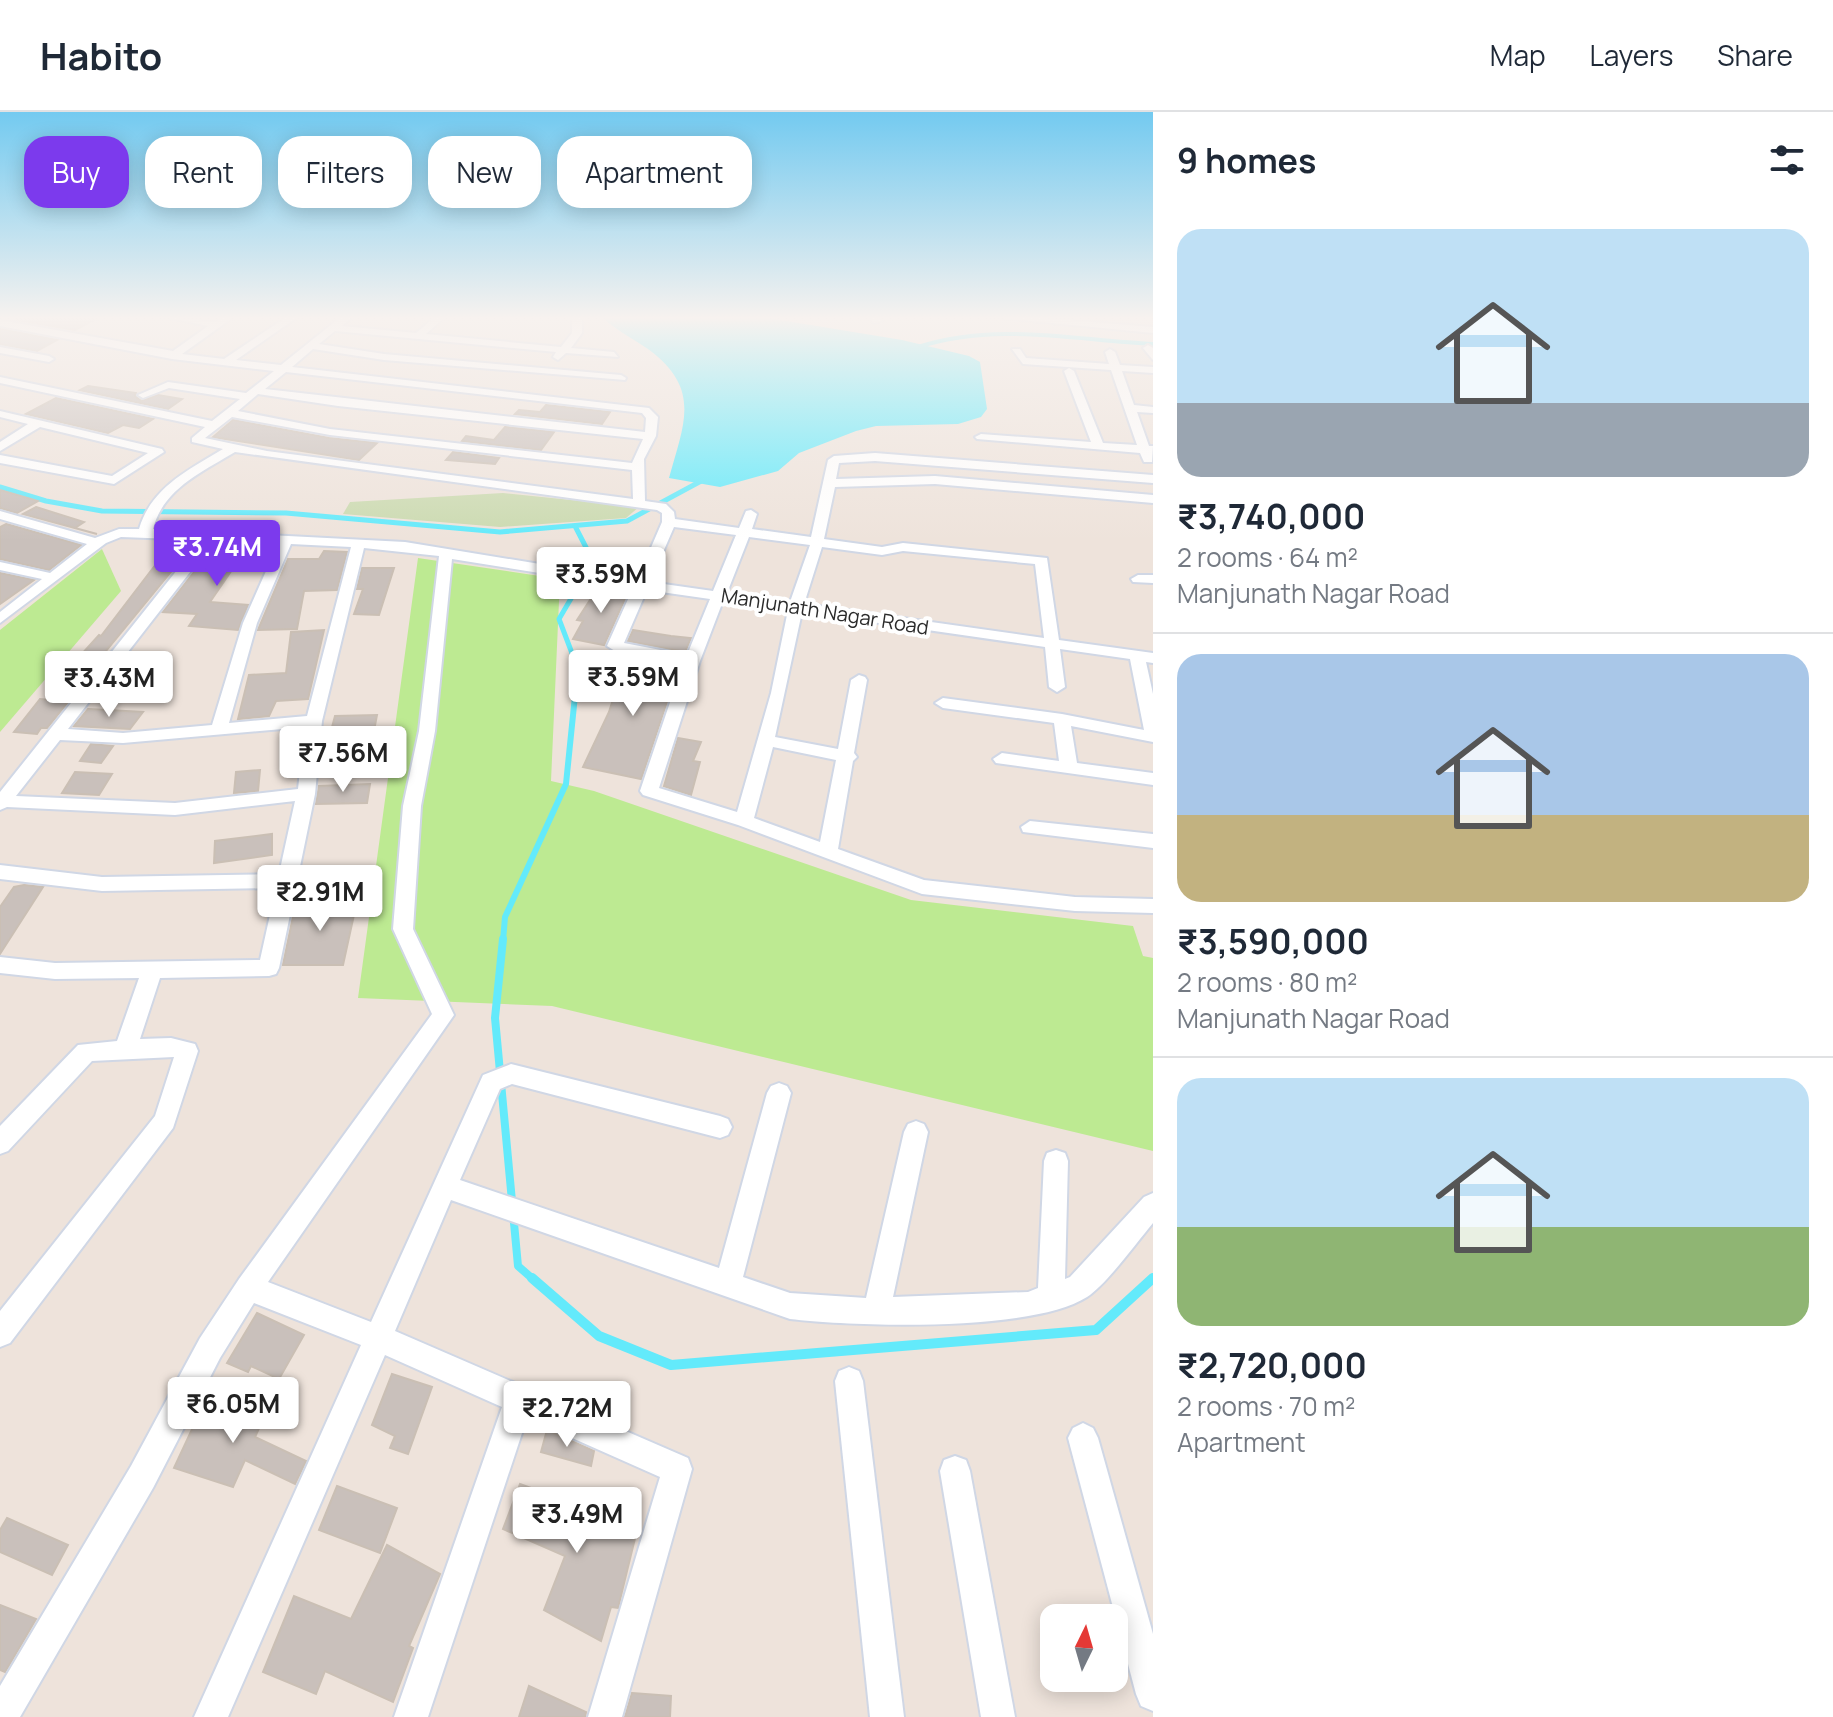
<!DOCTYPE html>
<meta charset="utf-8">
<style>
body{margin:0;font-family:Manrope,sans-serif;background:#f2f2f3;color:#1f2937;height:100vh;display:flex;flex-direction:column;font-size:30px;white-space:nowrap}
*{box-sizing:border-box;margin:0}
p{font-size:26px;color:#747a83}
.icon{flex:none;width:44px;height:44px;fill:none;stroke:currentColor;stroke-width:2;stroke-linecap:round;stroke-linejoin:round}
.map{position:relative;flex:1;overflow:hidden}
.side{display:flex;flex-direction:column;background:#fff;width:680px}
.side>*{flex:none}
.guide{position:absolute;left:24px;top:24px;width:760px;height:72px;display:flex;gap:16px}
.needle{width:52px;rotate:5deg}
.fabs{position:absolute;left:1040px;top:1492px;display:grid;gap:16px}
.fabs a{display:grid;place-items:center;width:88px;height:88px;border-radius:16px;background:#fff;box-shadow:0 4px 20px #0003;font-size:40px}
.price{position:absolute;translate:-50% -68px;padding:0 18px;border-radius:8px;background:#fff;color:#222;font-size:26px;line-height:52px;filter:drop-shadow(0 2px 4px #0008)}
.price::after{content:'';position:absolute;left:50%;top:48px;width:24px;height:18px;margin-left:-12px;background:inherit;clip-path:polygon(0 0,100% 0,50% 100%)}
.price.current{background:#7c3aed;color:#fff}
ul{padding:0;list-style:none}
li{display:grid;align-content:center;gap:16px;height:424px;padding:0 24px}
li+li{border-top:2px solid #e0e1e3}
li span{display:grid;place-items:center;height:248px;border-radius:24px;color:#555}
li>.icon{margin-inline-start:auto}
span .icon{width:144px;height:144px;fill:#fffc;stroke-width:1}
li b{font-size:34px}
h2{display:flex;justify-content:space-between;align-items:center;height:96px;padding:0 24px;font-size:34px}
.tag{padding:0 28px;border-radius:24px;background:#fff;box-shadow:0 4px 20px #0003;font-size:28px;line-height:72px}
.tag.current{background:#7c3aed;color:#fff}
header{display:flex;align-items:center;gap:48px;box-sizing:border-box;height:112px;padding:0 40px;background:#fff;border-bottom:2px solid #e0e1e3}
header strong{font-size:38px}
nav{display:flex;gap:44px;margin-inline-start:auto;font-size:28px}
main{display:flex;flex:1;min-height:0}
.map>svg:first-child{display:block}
.green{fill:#bdea92}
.cemetery{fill:#cbdab0}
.water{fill:#63eafb}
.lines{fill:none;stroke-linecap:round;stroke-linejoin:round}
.stream-far4{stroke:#63eafb;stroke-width:4}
.stream-far3{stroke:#63eafb;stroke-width:5}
.stream-far2{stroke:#63eafb;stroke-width:6}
.stream-far1{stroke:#63eafb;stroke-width:8}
.stream{stroke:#63eafb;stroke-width:10}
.building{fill:#c9c0bb;stroke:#cabfb4;stroke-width:2}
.street-casing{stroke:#d0d7e5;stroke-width:4}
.street{fill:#fff;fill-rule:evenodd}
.labels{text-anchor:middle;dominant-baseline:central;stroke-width:8;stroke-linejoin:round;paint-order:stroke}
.far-street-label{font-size:20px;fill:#2b2b2b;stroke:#fff}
</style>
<header>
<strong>Habito</strong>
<nav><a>Map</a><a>Layers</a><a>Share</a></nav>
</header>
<main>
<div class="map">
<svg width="1153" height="1605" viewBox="0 0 1153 1605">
<rect width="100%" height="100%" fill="#eee3db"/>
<g class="green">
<path d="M102 437 121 479 0 620V518Z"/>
<path d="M418 446 560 467 551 669 594 679 911 788 1133 814 1143 844 1153 846V1039L552 894 358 886Z"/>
</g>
<path class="cemetery" d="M503 381 639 395 626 406 500 415 343 402 350 390Z"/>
<path class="water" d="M601 204H756L902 228 969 244 980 250 987 297 981 305 958 312 876 314 856 319 799 341 778 359 720 375 669 366C684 311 702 277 648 237 632 226 614 217 601 204Z"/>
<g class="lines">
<path class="stream-far4" d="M918 235C996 210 1073 228 1153 232"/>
<g class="stream-far3">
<path d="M0 375 46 389 102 399 286 401 500 420 627 409 703 368"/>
<path d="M575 414 593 449 559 507 578 557 577 566"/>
</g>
<path class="stream-far2" d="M503 829 505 805 566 672 577 564"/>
<path class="stream-far1" d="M503 827 495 906 518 1154 534 1168"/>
<path class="stream" d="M532 1166 599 1224 671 1253 1096 1218 1153 1166"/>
</g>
<g class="building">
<path d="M28 204H102L75 218 18 208Z"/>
<path d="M0 217 57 228 37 239 0 232Z"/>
<path d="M88 274 136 281 135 284 141 289 158 283 182 287 168 297 80 278Z"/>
<path d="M56 286 153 307 139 316 123 313 108 321 26 302Z"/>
<path d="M546 293 610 300 602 312 515 302 519 298 540 300Z"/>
<path d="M233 308 329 326 377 331 359 348 213 325Z"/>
<path d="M505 315 554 320 541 338 462 329 466 324 494 328Z"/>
<path d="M453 340 499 346 495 352 446 348Z"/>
<path d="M0 378 38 389 17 401 0 396Z"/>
<path d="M36 395 84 410 75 416 97 422 23 402Z"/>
<path d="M6 412 81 433 49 458 0 447V415Z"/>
<path d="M222 433 273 436 264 456 234 455 210 490 248 493 238 518 189 514 197 502 163 500 205 446H214Z"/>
<path d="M324 439 347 440 337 478 304 479 297 517 258 518 288 447H319Z"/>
<path d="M627 440 644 443 635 465 608 460Z"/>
<path d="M163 443 184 444 92 556 71 554 99 523 101 524Z"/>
<path d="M362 456H394L379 503 354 502 363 477H357Z"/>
<path d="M0 461 34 468 0 492Z"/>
<path d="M599 474 629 478 604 533 573 527 583 509 577 508Z"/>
<path d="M324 518 308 587 276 589 269 604 238 607 249 563 286 561 291 520Z"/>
<path d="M633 518 671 524 691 526 685 540 628 529Z"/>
<path d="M627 544 679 554 641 667 583 655 609 600Z"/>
<path d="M40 587 68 590 47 616H41L37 622 14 620Z"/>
<path d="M88 597 143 600 130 617 74 614Z"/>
<path d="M377 603 371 634H327L335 604Z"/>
<path d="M678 626 701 630 693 649 700 650 691 683 664 674Z"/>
<path d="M91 632 113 634 101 651 80 649Z"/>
<path d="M260 658 258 679 234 681 236 660Z"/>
<path d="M75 660 112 662 99 683 62 681Z"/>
<path d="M370 672 367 691 316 692 319 674Z"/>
<path d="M272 722V743L214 751 215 729Z"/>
<path d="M24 773 43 775 0 842V795L14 775Z"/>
<path d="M357 789 343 853H283L296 790Z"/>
<path d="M257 1201 304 1223 279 1267 251 1254 248 1260 227 1251Z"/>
<path d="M392 1262 432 1275 408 1342 390 1336 395 1324 372 1313Z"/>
<path d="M208 1283 266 1301 255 1325 306 1349 295 1372 245 1348 233 1375 174 1356Z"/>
<path d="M547 1318 594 1339 591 1354 541 1340Z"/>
<path d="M520 1372 580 1394 581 1390 638 1414 618 1496 611 1495 601 1529 544 1498 565 1444 503 1417Z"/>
<path d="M337 1374 397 1396 380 1441 319 1418Z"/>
<path d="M7 1406 68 1433 52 1463 0 1440V1418Z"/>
<path d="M387 1433 440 1462 409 1534 413 1536 393 1590 325 1559 316 1582 263 1560 294 1484 351 1507Z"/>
<path d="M0 1493 36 1507 5 1560 0 1558Z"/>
<path d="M529 1574 586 1600 585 1605H519Z"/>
<path d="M632 1581 671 1584 670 1605H625Z"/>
</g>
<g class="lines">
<g class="street-casing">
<g id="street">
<path d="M160 204 215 210 224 204H235L182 242 224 247 288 204H299L236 248 281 253 342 204H353L342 214 416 221 436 204H446L426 222 561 235 572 221V204H582V221L571 236 614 240 618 245 566 241 558 248 553 245 556 240 335 219 319 232 384 242 621 263 626 266 625 268 384 248 313 237 292 255 649 296 658 305 656 324 644 347 645 389 666 392 674 400 675 407 739 416 746 399 751 398 757 402 752 417 811 425 828 348 834 344 875 341 1153 363V371L875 349 839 351 836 367 935 364 1153 383V391L935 372 835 375 824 427 882 435 903 431 1047 446 1059 528 1153 541V551L1146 550 1153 582V630L1071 614 1077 651 1153 661V673L996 651 993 647 1002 641 1059 649 1054 611 943 596 935 591 943 586 1062 602 1144 618 1130 547 1060 537 1065 575 1057 580 1049 575 1045 535 802 500 775 625 838 637 851 568 859 563 865 565 867 568 854 641 857 645 853 649 838 737 924 768 1075 785 1153 787V801L1075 799 922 782 738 713 643 683 640 679 683 552 615 539 607 534 633 476 452 447 435 619 421 694 413 817 454 903 268 1170 371 1210 483 963 511 952 720 1004 728 1007 732 1015 728 1023 720 1026 512 972 500 977 460 1068 719 1156 767 981 771 974 779 971 787 974 791 981 743 1165 790 1181 866 1186 904 1020 908 1012 916 1009 924 1012 928 1020 893 1185 1028 1180 1038 1176 1044 1049 1047 1041 1056 1038 1065 1041 1068 1049 1065 1167 1070 1165 1144 1085 1153 1081V1111C1137 1130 1106 1173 1087 1185 1032 1220 859 1215 790 1207L451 1088 395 1219 688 1346 692 1357 622 1605H588L660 1365 527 1306 428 1605H394L502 1295 385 1243 228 1605H194L361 1233 254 1191 220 1246 153 1376 20 1605H0V1574L131 1354 200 1226 239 1167 432 902 393 817 403 694 419 619 439 444 364 436 322 609 315 682 279 856 276 862 269 864 160 866 140 927 171 926 195 932 198 939 173 1016 10 1231 0 1235V1199L155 1004 174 945 92 949 8 1039 0 1042V1014L78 933 117 929 139 866 55 867 0 861V845L55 851 260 848 276 776 102 779 0 767V753L102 765 279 762 295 689 175 703 7 695 0 698V680L201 428 121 425 106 431 0 511V500L42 467 0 458V450L50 461 87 432 0 407V399L95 426 119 417H139C151 376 188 358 223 337L192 330V326L205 315 0 271V265L212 309 240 287 169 276 143 286 138 283 168 270 246 281 274 259 172 247 0 214V208L173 239 208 214ZM286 260 642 301 646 306 645 320 265 277ZM258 282 338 294 643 327 632 351 330 317 238 299ZM232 305 330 323 632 358 633 387 267 339 205 326ZM235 340 657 398 662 401V410L637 468 405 430 153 417C163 377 202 360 235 340ZM674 415 736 423 713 479 650 470ZM749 425 810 433 790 490 727 481ZM215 428 278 432 243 511 212 613 123 621 68 617ZM291 432 351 435 307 604 229 611 257 511ZM822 435 882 443 903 439 1035 452 1044 526 804 492ZM647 478 710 487 687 543 624 531ZM723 489 788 498 771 581 737 700 659 676 700 549ZM305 615 298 677 175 691 16 684 60 628 123 631ZM773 635 836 648 820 730 754 706Z"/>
<path d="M869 204H879L882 209 874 211Z"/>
<path d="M982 204H1019L1153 215V221Z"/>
<path d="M1148 233 1153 236V248L1143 236Z"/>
<path d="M0 235 49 244 54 247 49 250 0 241Z"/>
<path d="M1012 237H1020L1026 246 1109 252 1105 240 1110 237 1115 240 1120 253 1153 255V261L1122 259 1134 293 1153 295V301L1137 300 1149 334H1153L1152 350H1144L1140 341 977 327 975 325 981 322 1091 330 1064 259 1069 256 1074 259 1103 331 1137 333 1111 258 1023 252Z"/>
<path d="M0 299 162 337 164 340 114 372 0 351V343L112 364 148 341 40 315 0 339V330L28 312 0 305Z"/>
<path d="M1138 463H1153V471L1133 470 1131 467Z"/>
<path d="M1030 709 1153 722V736L1023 720 1021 715Z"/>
<path d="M849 1255 859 1259 863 1269 904 1605H870L835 1269 839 1259Z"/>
<path d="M1083 1311 1093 1316 1098 1326 1153 1522V1599L1141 1594 1136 1582 1068 1326 1073 1316Z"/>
<path d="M955 1344 966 1348 970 1359 1015 1605H981L940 1359 944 1348Z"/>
</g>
</g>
<use href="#street" class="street"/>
</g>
<linearGradient id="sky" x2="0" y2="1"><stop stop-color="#73caf0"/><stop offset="0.48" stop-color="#f7f2ef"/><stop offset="1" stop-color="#f7f2ef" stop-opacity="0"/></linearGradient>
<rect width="1153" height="429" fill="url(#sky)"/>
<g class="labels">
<g class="far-street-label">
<text transform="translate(825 499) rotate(9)">Manjunath Nagar Road</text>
</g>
</g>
</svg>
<div class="fabs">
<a><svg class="needle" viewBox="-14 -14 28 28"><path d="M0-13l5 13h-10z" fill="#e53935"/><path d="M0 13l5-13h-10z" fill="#747a83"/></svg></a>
</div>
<b class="price current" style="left:217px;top:476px">₹3.74M</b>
<b class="price" style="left:601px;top:503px">₹3.59M</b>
<b class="price" style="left:633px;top:606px">₹3.59M</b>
<b class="price" style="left:109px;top:607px">₹3.43M</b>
<b class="price" style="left:343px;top:682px">₹7.56M</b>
<b class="price" style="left:320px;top:821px">₹2.91M</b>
<b class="price" style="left:233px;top:1333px">₹6.05M</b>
<b class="price" style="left:567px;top:1337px">₹2.72M</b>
<b class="price" style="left:577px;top:1443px">₹3.49M</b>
<div class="guide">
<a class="tag current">Buy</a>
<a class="tag">Rent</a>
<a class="tag">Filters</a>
<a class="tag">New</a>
<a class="tag">Apartment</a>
</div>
</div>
<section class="side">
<h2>9 homes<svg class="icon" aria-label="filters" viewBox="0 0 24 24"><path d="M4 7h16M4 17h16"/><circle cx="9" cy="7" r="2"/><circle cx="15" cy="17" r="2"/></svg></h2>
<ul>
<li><span style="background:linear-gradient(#bfe0f5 70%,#9aa5b1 0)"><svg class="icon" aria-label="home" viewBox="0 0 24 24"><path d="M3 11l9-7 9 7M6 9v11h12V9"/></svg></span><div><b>₹3,740,000</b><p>2 rooms · 64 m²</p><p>Manjunath Nagar Road</p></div></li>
<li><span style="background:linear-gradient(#a9c7e8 65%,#c2b280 0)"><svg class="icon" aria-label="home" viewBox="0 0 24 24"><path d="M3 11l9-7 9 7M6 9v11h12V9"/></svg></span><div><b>₹3,590,000</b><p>2 rooms · 80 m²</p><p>Manjunath Nagar Road</p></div></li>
<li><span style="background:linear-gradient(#bfe0f5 60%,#8fb573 0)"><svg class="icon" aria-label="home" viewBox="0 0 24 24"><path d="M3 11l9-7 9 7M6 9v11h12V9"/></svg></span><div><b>₹2,720,000</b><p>2 rooms · 70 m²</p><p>Apartment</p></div></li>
</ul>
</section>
</main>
